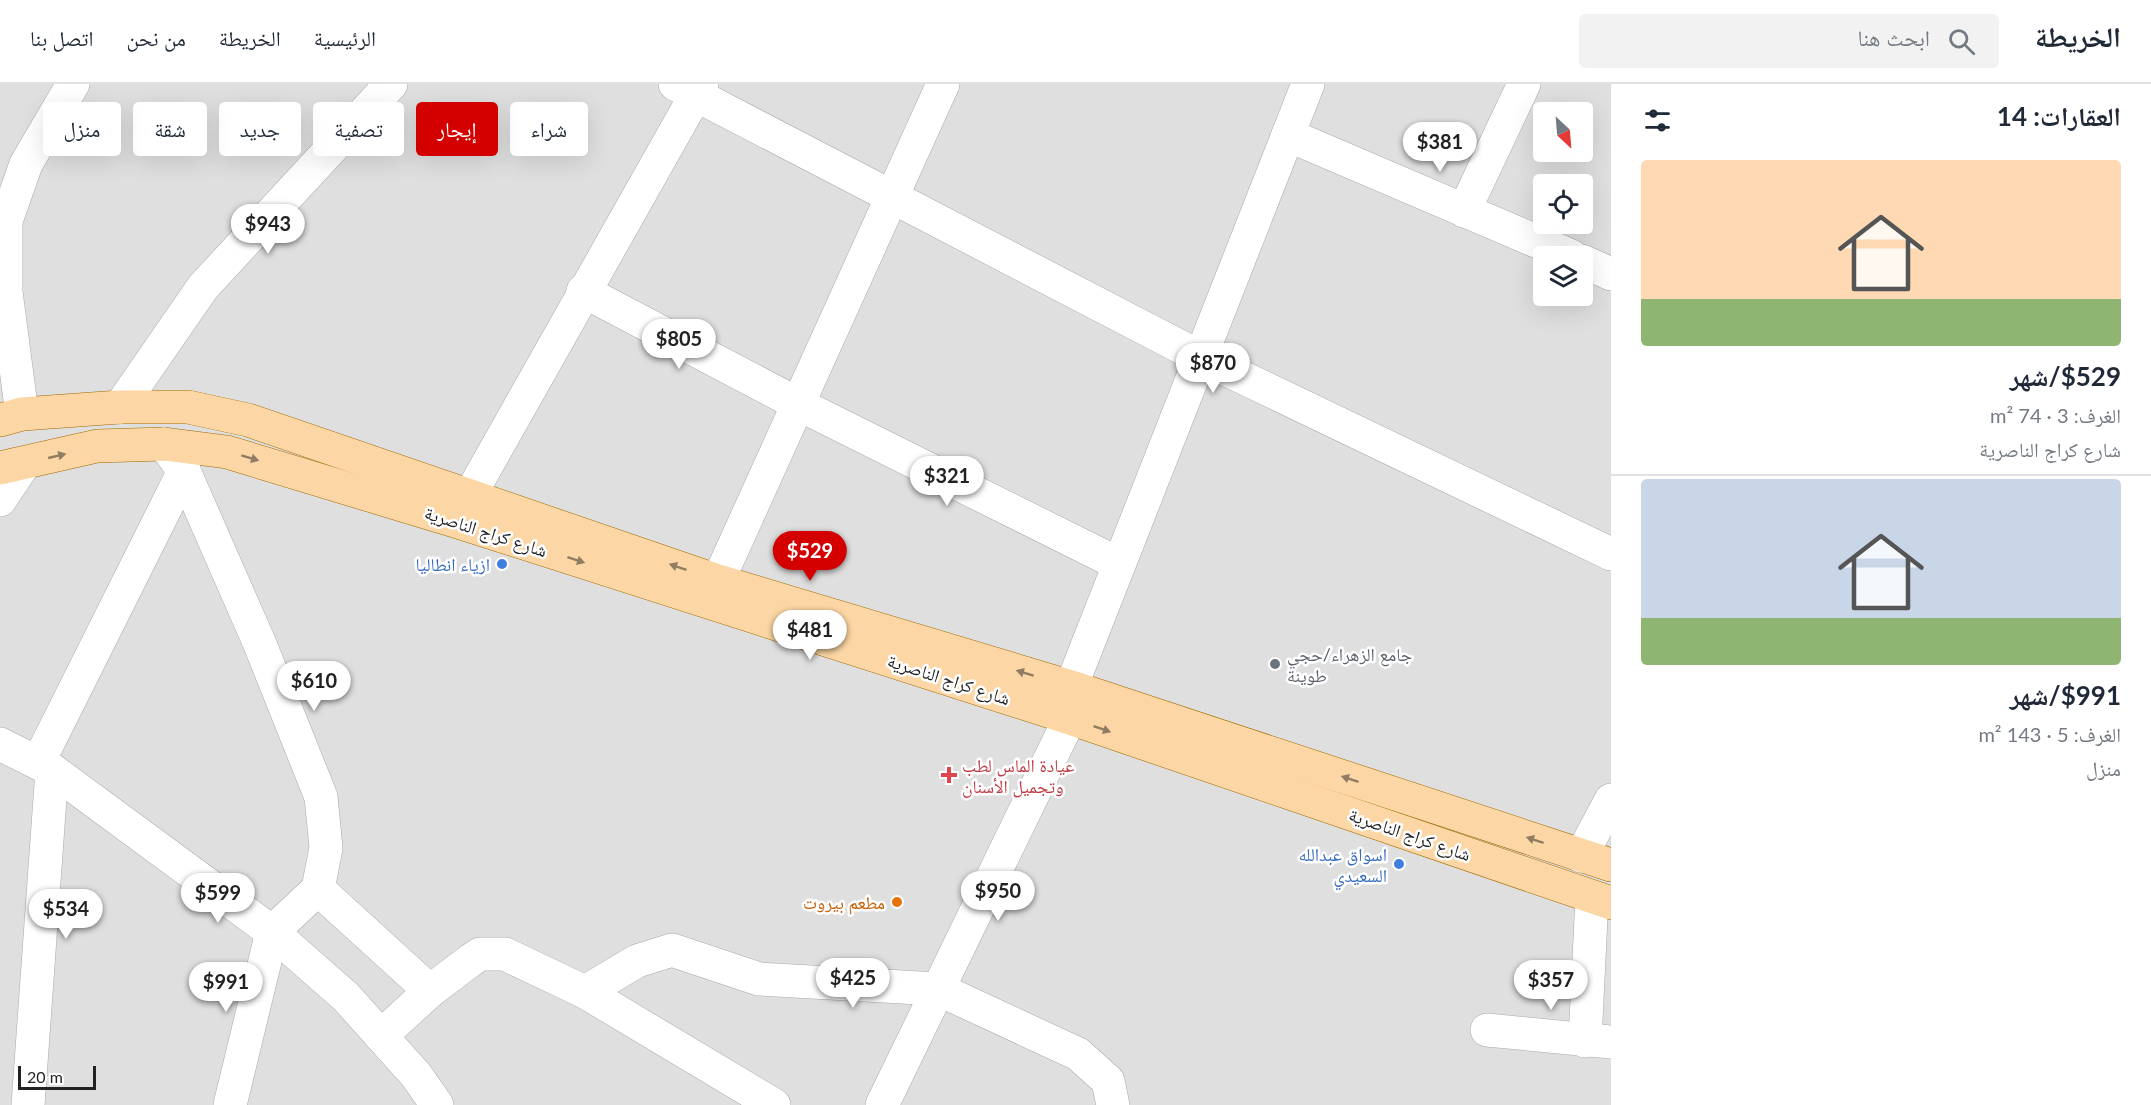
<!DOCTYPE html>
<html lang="ar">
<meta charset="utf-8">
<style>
body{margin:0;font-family:Lato,"Noto Naskh Arabic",sans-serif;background:#f2f2f3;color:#1f2937;direction:rtl;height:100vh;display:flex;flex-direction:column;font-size:22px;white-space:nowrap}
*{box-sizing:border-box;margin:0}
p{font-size:20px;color:#747a83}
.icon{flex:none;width:33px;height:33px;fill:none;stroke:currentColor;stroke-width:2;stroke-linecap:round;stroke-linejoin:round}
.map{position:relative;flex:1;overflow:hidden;direction:ltr}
.details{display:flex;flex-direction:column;background:#fff;width:540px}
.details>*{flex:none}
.banner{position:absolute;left:18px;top:18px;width:570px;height:54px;direction:rtl;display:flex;gap:12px}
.needle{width:39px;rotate:154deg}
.buttons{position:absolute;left:1533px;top:18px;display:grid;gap:12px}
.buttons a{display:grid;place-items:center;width:60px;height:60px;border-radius:6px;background:#fff;box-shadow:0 6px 24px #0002;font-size:30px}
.scale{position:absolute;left:18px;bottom:15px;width:78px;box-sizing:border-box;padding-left:6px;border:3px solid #222;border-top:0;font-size:16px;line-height:21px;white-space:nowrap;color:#222;-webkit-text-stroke:4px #fff;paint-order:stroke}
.price{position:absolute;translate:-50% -51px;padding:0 14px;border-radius:21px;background:#fff;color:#222;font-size:20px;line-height:39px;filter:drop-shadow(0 2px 3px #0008)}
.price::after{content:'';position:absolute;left:50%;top:36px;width:18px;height:14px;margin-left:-9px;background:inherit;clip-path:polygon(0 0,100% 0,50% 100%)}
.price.current{background:#d40000;color:#fff}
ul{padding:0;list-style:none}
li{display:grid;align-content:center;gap:12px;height:318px;padding:0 30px}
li+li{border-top:2px solid #e0e1e3}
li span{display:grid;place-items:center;height:186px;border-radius:6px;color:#555}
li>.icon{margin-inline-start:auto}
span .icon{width:108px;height:108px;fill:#fffc;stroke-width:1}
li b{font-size:26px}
h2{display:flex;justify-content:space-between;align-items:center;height:72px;padding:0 30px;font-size:26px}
.pill{padding:0 21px;border-radius:6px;background:#fff;box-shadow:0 6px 24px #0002;font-size:21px;line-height:54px}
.pill.current{background:#d40000;color:#fff}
header{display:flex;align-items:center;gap:36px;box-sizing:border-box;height:84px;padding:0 30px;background:#fff;border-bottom:2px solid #e0e1e3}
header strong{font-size:28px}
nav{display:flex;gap:33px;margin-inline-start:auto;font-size:21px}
.search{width:420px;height:54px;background:#f2f2f3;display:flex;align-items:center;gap:15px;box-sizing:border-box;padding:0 21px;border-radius:6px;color:#747a83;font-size:22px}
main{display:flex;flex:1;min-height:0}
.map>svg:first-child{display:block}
.residential{fill:#e0dfdf;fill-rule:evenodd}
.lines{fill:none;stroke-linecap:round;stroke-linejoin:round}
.minor-casing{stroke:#a9a9a9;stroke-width:34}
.major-casing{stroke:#a06b00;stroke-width:34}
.minor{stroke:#fff;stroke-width:33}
.major{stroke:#fcd6a4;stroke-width:33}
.oneway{fill:#8f7c63}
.shop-dot{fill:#3f7fe0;stroke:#fff;stroke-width:2}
.worship-dot{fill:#6b7280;stroke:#fff;stroke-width:2}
.health-dot{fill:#e0444e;stroke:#fff;stroke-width:2}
.food-dot{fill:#e8710a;stroke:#fff;stroke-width:2}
.labels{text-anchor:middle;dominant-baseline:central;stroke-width:5;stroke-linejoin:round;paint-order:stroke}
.street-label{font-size:18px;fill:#222;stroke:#fff}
.shop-label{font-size:18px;fill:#366cbe;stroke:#fff;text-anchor:end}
.worship-label{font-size:18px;fill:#5b616d;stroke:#fff;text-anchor:start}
.health-label{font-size:18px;fill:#be3a42;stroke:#fff;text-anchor:start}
.food-label{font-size:18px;fill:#c56008;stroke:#fff;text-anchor:end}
</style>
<header>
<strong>الخريطة</strong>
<div class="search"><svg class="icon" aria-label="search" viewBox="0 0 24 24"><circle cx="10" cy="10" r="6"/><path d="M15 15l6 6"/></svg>ابحث هنا</div>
<nav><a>الرئيسية</a><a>الخريطة</a><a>من نحن</a><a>اتصل بنا</a></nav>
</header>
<main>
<section class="details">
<h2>العقارات: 14<svg class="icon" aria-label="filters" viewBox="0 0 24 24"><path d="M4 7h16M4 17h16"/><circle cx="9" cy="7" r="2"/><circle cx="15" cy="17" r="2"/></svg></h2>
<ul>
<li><span style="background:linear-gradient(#ffd9b3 75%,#8fb573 0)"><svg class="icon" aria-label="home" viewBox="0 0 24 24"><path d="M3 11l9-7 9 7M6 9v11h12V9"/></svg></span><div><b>$529/شهر</b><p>الغرف: 3 · 74 m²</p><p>شارع كراج الناصرية</p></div></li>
<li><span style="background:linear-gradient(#c9d6e8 75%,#8fb573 0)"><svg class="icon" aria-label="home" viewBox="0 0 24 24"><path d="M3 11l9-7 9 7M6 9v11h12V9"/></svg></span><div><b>$991/شهر</b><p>الغرف: 5 · 143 m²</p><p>منزل</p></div></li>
</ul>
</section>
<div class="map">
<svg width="1611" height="1021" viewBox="0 0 1611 1021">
<rect width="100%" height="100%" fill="#f2efe9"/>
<path class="residential" d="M0 0H1611V1021H0ZM1544 28H1582V68H1544ZM1544 100H1582V140H1544ZM1544 172H1582V212H1544Z"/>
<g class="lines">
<g class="minor-casing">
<g id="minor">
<path d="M675 0 1200 273 1611 470"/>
<path d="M1288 51 1571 172"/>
<path d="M1464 127 1524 0"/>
<path d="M1582 177 1611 190"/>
<path d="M583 207 798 320 1119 480"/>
<path d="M120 323 203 203 391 0"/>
<path d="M22 330 6 208V137L26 80 73 0"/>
<path d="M164 360 184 387 259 558 321 713 326 764 318 805 430 907"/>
<path d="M470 411 702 0"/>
<path d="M0 416 24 380"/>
<path d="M718 497 943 0"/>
<path d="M1071 603 1308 0"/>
<path d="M0 660 52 686 272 848 346 913 416 991 437 1021"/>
<path d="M38 679 184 387"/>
<path d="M1581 772 1611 716"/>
<path d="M585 908 637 877 672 866 759 895 938 905 1078 970 1108 997 1113 1021"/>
<path d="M1487 946 1611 958"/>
<path d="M381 952 430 907 471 876 480 870H505L585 908 774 1021"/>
<path d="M1585 957 1592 813"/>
<path d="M28 1021 52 686"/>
<path d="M230 1021 272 848 318 805"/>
<path d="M882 1021 1070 634"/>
</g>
</g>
<g class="major-casing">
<g id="major">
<path d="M0 336 22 330 120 323H188L248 336 718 497 1071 603 1611 781"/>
<path d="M0 384 97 362 164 360 227 368 458 438 1070 634 1611 819"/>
</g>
</g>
<use href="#minor" class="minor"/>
<use href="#major" class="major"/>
</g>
<defs><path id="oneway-solid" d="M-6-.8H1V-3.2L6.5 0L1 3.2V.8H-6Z" transform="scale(1.5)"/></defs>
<g class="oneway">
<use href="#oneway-solid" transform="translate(57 372) rotate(-13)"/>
<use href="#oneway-solid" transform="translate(250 374) rotate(17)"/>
<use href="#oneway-solid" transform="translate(576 476) rotate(18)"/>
<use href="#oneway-solid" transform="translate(678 483) rotate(-161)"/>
<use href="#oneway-solid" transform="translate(1025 589) rotate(-163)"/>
<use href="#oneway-solid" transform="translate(1102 645) rotate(19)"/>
<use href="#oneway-solid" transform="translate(1350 695) rotate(-162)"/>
<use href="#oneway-solid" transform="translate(1535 756) rotate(-162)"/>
</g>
<g class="shop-dot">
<circle cx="502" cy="480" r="6"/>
<circle cx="1399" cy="780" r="6"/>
</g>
<circle class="worship-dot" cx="1275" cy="580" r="6"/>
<path class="health-dot" d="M946 682h6v6h6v6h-6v6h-6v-6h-6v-6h6z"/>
<circle class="food-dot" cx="897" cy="818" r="6"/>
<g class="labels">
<g class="street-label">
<text transform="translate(486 447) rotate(18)">شارع كراج الناصرية</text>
<text transform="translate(949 595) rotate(18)">شارع كراج الناصرية</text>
<text transform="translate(1410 750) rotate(19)">شارع كراج الناصرية</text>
</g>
<g class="shop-label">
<text x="490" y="480">ازياء انطاليا</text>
<text x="1387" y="770">اسواق عبدالله<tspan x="1387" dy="21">السعيدي</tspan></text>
</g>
<g class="worship-label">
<text x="1287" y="570">جامع الزهراء/حجي<tspan x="1287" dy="21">طوينة</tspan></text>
</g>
<g class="health-label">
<text x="962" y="681">عيادة الماس لطب<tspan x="962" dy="21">وتجميل الأسنان</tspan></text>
</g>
<g class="food-label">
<text x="885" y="818">مطعم بيروت</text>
</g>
</g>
</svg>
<div class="buttons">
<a><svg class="needle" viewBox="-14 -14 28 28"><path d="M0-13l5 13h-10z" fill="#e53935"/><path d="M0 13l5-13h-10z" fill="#747a83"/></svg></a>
<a><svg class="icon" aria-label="locate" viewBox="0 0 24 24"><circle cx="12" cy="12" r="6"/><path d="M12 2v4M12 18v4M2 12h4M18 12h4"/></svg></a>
<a><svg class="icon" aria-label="layers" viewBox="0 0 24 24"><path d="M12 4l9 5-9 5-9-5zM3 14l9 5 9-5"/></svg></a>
</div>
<div class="scale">20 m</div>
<b class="price" style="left:1440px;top:89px">$381</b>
<b class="price" style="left:268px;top:171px">$943</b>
<b class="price" style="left:679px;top:286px">$805</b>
<b class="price" style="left:1213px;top:310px">$870</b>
<b class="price" style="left:947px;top:423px">$321</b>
<b class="price current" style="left:810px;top:498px">$529</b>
<b class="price" style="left:810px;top:577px">$481</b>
<b class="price" style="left:314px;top:628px">$610</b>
<b class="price" style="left:998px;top:838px">$950</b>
<b class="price" style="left:218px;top:840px">$599</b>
<b class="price" style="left:66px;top:856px">$534</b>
<b class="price" style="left:853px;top:925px">$425</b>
<b class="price" style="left:1551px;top:927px">$357</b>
<b class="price" style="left:226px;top:929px">$991</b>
<div class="banner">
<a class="pill">شراء</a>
<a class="pill current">إيجار</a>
<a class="pill">تصفية</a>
<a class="pill">جديد</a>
<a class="pill">شقة</a>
<a class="pill">منزل</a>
</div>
</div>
</main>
